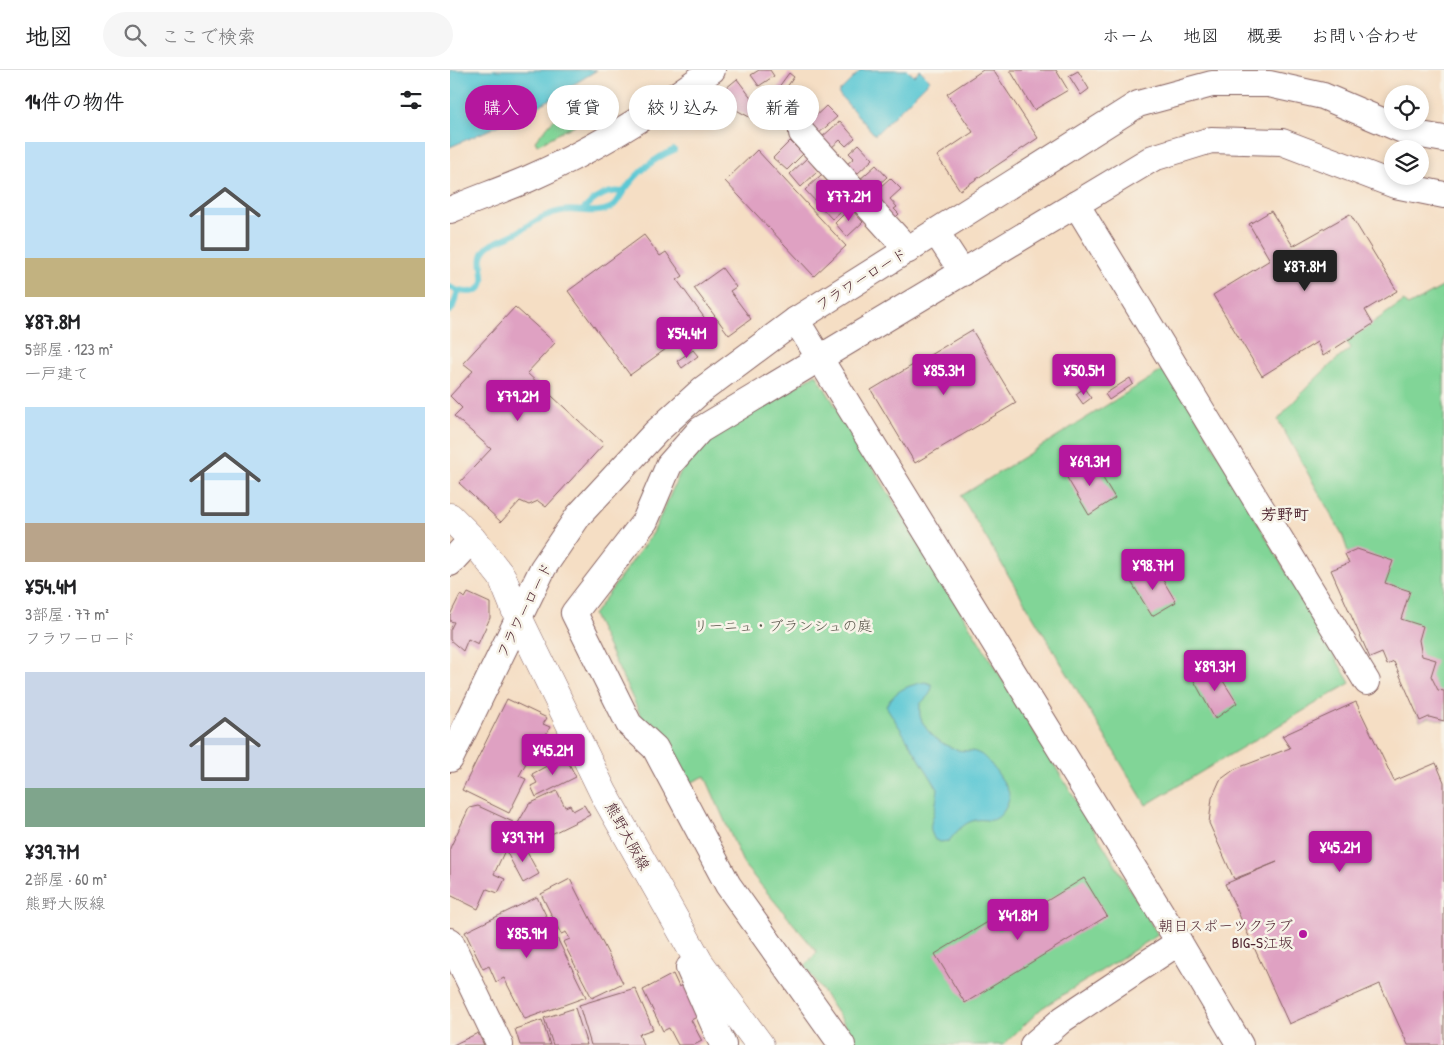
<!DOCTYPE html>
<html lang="ja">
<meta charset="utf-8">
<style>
body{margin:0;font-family:"Patrick Hand","Klee One",sans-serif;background:#f6f6f6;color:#202124;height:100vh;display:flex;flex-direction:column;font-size:19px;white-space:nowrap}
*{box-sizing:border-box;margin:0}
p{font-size:16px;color:#757577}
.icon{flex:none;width:28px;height:28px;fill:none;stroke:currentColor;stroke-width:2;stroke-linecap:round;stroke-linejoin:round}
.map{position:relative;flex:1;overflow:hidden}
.side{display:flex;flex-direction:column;background:#fff;width:450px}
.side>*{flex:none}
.banner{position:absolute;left:15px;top:15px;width:475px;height:45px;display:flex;gap:10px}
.controls{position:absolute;left:934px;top:15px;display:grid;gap:10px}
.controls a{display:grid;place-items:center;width:45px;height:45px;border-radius:50%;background:#fff;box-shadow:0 2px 8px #0003;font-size:25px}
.price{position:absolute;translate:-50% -42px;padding:0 11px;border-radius:5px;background:#b5179e;color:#fff;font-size:16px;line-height:32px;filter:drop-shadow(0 1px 2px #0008)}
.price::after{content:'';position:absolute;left:50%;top:30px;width:15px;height:11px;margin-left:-8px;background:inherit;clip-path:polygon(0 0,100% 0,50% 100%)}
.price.current{background:#222;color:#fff}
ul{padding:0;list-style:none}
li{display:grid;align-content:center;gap:10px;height:265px;padding:0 25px}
li span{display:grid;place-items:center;height:155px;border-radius:0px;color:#555}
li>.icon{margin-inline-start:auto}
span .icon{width:90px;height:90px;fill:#fffc;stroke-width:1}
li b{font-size:21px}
h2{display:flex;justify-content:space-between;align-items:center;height:60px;padding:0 25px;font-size:21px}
.chip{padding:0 18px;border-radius:22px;background:#fff;box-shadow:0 2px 8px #0003;font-size:18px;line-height:45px}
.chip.current{background:#b5179e;color:#fff}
header{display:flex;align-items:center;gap:30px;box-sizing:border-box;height:70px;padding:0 25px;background:#fff;border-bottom:1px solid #e0e0e0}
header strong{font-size:24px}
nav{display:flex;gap:28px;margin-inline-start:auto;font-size:18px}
.search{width:350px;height:45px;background:#f6f6f6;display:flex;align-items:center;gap:12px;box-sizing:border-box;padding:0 18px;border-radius:28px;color:#757577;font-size:19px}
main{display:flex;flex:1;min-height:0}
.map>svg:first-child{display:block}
.green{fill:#81d597;stroke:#667a61}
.water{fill:#5cc8d4;stroke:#537480}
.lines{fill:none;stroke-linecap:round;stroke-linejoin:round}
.stream{stroke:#5cc8d4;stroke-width:6}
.building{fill:#dfa1c2}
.minor-casing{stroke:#866261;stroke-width:28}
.major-casing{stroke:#866261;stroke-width:29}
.minor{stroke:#fff;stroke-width:26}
.major{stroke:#fff;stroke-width:28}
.poi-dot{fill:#b5179e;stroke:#f7f3e8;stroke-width:2}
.labels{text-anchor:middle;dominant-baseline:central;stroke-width:5;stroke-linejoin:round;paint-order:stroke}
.street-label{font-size:15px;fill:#4a1f2b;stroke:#f7f3e8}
.park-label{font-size:15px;fill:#5a564b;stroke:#f7f3e8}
.poi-label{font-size:15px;fill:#4a1f2b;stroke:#f7f3e8;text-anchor:end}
.neighbourhood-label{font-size:16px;font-weight:bold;fill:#4a1f2b;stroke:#f7f3e8}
</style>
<header>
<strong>地図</strong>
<div class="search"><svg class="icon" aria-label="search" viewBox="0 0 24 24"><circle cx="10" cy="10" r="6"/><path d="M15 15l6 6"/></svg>ここで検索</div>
<nav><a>ホーム</a><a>地図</a><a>概要</a><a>お問い合わせ</a></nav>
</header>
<main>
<section class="side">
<h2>14件の物件<svg class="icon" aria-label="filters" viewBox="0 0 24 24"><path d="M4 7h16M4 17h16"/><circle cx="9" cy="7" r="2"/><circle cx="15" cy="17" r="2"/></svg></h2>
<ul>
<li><span style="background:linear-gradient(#bfe0f5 75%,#c2b280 0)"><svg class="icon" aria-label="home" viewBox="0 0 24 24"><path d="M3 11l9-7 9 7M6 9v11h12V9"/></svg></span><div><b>¥87.8M</b><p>5部屋 · 123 m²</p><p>一戸建て</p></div></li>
<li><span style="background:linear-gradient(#bfe0f5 75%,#b9a48a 0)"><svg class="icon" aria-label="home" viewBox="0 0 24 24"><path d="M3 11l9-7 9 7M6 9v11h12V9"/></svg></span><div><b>¥54.4M</b><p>3部屋 · 77 m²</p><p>フラワーロード</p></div></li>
<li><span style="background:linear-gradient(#c9d6e8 75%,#7fa58c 0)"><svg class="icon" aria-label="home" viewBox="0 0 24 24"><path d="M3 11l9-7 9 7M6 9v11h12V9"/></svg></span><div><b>¥39.7M</b><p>2部屋 · 60 m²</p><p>熊野大阪線</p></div></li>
</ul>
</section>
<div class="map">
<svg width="994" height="975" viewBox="0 0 994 975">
<rect width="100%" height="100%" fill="#f7f3e8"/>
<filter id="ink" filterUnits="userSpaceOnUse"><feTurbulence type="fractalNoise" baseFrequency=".02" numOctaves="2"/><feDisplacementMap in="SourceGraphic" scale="10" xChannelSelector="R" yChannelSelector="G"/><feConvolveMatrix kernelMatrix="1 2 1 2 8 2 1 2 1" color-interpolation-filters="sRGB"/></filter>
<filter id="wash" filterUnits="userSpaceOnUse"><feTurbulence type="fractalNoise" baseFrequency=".0096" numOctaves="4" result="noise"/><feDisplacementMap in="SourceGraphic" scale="20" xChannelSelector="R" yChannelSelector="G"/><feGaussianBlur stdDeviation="1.12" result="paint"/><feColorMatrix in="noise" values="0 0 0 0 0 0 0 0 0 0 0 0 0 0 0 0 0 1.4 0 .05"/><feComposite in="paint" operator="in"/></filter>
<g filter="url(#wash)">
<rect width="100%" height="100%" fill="#f5dec4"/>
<g class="green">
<path d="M118 41 125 55 87 75 85 71 110 42Z"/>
<path d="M994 216V651L979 647 970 651 898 482 892 464 828 350C850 323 874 299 901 278L896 271 954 231 958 236Z"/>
<path d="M718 297 900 613 696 735 511 426Z"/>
<path d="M366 304 708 865 592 938 553 975H409L355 896 367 882 294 795 255 706 238 714 211 657 192 648 143 545 203 463 230 403 262 368Z"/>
</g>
<g class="water">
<path d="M0 0H147L79 42 0 77Z"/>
<path d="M411 0H457L464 6 470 0 480 10 425 65 388 23Z"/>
<path d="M475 612 481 614 482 618 479 625 470 634C470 638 469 645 471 649 477 664 493 676 508 680 517 682 521 679 530 684 538 688 558 716 559 724 560 730 556 738 553 742 543 755 537 748 526 750 514 752 505 763 499 771L490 772 485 770C477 756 482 753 485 739 486 733 487 726 488 719L436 636C446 620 456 616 475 612Z"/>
</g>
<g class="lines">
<g class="stream">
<path d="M133 140C144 128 157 119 173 122"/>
<path d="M0 217C9 222 29 227 33 212 35 200 24 185 42 174 50 170 58 167 66 163 82 154 93 144 111 141 126 138 146 145 160 138 168 134 169 127 174 121 187 103 204 88 224 80"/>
<path d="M0 241 2 239 8 222"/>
</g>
</g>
<g id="blocks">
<g class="building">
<path d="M309 0H320L324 6 309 16 301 5Z"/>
<path d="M533 0H543L588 68 510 120 487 86 523 62 497 24Z"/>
<path d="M560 0H606L618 20 584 40Z"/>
<path d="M628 1 639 19 631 25 619 6Z"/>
<path d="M339 3 344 7 334 21 328 18Z"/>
<path d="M287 9 309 38 303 49 264 28Z"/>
<path d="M376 36 387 47 367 65 357 54Z"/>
<path d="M390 51 405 68 396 76 390 70 381 78 371 68Z"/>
<path d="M340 71 353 84 337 100 323 88Z"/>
<path d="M409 74 423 89 406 105 396 95 404 88 399 83Z"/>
<path d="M307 80 396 176 364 206 275 111Z"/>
<path d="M357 88 368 101 351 117 340 104Z"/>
<path d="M426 95 437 107 419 123 408 111Z"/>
<path d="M372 104 384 117 367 133 355 120Z"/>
<path d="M440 108 451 119 440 129 447 137 444 139 449 144 442 151 419 127Z"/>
<path d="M386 122 398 135 382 149 370 136Z"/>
<path d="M400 138 413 152 397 167 385 153Z"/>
<path d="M821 141 843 176 900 144 947 221 915 240 923 254 873 286 867 272 812 306 763 225 820 190 799 154Z"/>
<path d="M194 165 210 186 216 182 233 206 227 210 256 250 180 305 118 221Z"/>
<path d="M272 198 286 217 280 221 301 249 279 265 244 218Z"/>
<path d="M65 237 105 273 77 303 154 374 96 437 88 431 79 435 70 431 51 452 9 413 41 379 4 346 12 338 0 326 23 301 13 293Z"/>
<path d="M522 260 566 333 465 393 421 320Z"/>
<path d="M243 280 248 286 232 298 227 291Z"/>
<path d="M680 308 683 314 659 330 655 324Z"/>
<path d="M634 318 641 328 633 334 626 324Z"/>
<path d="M642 390 665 428 639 445 616 406Z"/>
<path d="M907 479 943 491 935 513 960 521 951 549 973 556 969 570 972 586 986 590 981 606 988 620 994 621V651L979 647 970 651 944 592 937 595 932 583 920 588 881 500 899 493 895 484Z"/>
<path d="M704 495 726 532 702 546 680 510Z"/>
<path d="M18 523 40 533V548L28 574 18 569 13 581 0 570V560L4 552 0 551V545L10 525 15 528Z"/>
<path d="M763 595 787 633 765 649 743 609Z"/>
<path d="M57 629 97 648 93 654 100 657 87 682 83 680 69 706 76 709 59 743 12 720Z"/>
<path d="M906 632 944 711 986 693 994 712V975H958L930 914 839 954 775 814 827 792 784 809 759 753 762 728 770 710 785 699 840 678 832 666Z"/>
<path d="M115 686 126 707 86 727 81 716 87 713 82 704Z"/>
<path d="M107 721 115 737 120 735 123 741 134 735 140 745 79 775 68 753 79 734Z"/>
<path d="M28 736 63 752 58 760 63 763 44 804 55 809 48 823 37 819 28 839 0 825V778L19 738Z"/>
<path d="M72 773 89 804 73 813 56 781Z"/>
<path d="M634 808 657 846 515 933 485 884 541 850 548 861Z"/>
<path d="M120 809 173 913 142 928 113 872 120 869 116 862 111 864 91 824Z"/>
<path d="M87 827 136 927 75 949 54 908 46 912 39 896 33 899 15 862Z"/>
<path d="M223 904 229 917 236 914 247 947 241 950 252 971 244 975H228L219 958 213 961 193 920Z"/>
<path d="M185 918 203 959 189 964 193 975H141L129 935Z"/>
<path d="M125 938 137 975H103L94 948Z"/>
<path d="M92 950 100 975H70L65 959Z"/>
<path d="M28 963 34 975H3Z"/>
</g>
</g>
</g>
<g filter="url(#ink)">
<use href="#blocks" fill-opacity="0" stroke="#866261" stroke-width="1"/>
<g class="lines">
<g class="minor-casing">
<g id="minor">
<path d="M352 63 458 180"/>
<path d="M626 134 917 612"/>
<path d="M0 140C26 129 52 120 78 109 142 81 206 41 262 0"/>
<path d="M486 162 513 203"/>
<path d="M346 250 729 872 790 975"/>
<path d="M0 493 22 469"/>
<path d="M0 689 93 498 129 445 206 362 252 320 346 250 688 34 762 14H819L873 26 960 63 994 69"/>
<path d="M0 871 50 975"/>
<path d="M239 898 273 975"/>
<path d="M392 975 278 815 205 678 179 654 124 543 195 451 219 395 250 360 703 88 761 70 832 72 945 115 994 125"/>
<path d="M583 975 613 949 729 872"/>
</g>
</g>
<g class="major-casing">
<path id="major" d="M0 447 22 469 52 507 69 549 154 724 249 892 310 975"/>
</g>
<use href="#minor" class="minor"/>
<use href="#major" class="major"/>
</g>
</g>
<circle class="poi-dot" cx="853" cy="864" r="5"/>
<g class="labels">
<g class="street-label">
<text transform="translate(411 209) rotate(-32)">フラワーロード</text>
<text transform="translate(74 540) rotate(-63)">フラワーロード</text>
<text transform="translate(178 766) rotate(61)">熊野大阪線</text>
</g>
<g class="park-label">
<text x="333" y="555">リーニュ・ブランシュの庭</text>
</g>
<g class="poi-label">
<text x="843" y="855">朝日スポーツクラブ<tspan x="843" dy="17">BIG-S江坂</tspan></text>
</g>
<g class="neighbourhood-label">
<text x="835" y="444">芳野町</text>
</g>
</g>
</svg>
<div class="controls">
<a><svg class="icon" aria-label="locate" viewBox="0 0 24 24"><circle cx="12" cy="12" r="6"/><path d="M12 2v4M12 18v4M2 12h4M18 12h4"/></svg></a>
<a><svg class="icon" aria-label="layers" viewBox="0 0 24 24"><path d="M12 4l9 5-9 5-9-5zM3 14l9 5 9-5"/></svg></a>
</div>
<b class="price" style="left:399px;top:152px">¥77.2M</b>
<b class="price current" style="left:855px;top:222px">¥87.8M</b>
<b class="price" style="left:237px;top:289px">¥54.4M</b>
<b class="price" style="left:494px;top:326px">¥85.3M</b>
<b class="price" style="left:634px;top:326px">¥50.5M</b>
<b class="price" style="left:68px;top:352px">¥79.2M</b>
<b class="price" style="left:640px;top:417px">¥69.3M</b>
<b class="price" style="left:703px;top:521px">¥98.7M</b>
<b class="price" style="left:765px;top:622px">¥89.3M</b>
<b class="price" style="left:103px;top:706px">¥45.2M</b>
<b class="price" style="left:73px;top:793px">¥39.7M</b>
<b class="price" style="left:890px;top:803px">¥45.2M</b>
<b class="price" style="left:568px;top:871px">¥41.8M</b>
<b class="price" style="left:77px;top:889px">¥85.9M</b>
<div class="banner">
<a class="chip current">購入</a>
<a class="chip">賃貸</a>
<a class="chip">絞り込み</a>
<a class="chip">新着</a>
</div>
</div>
</main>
